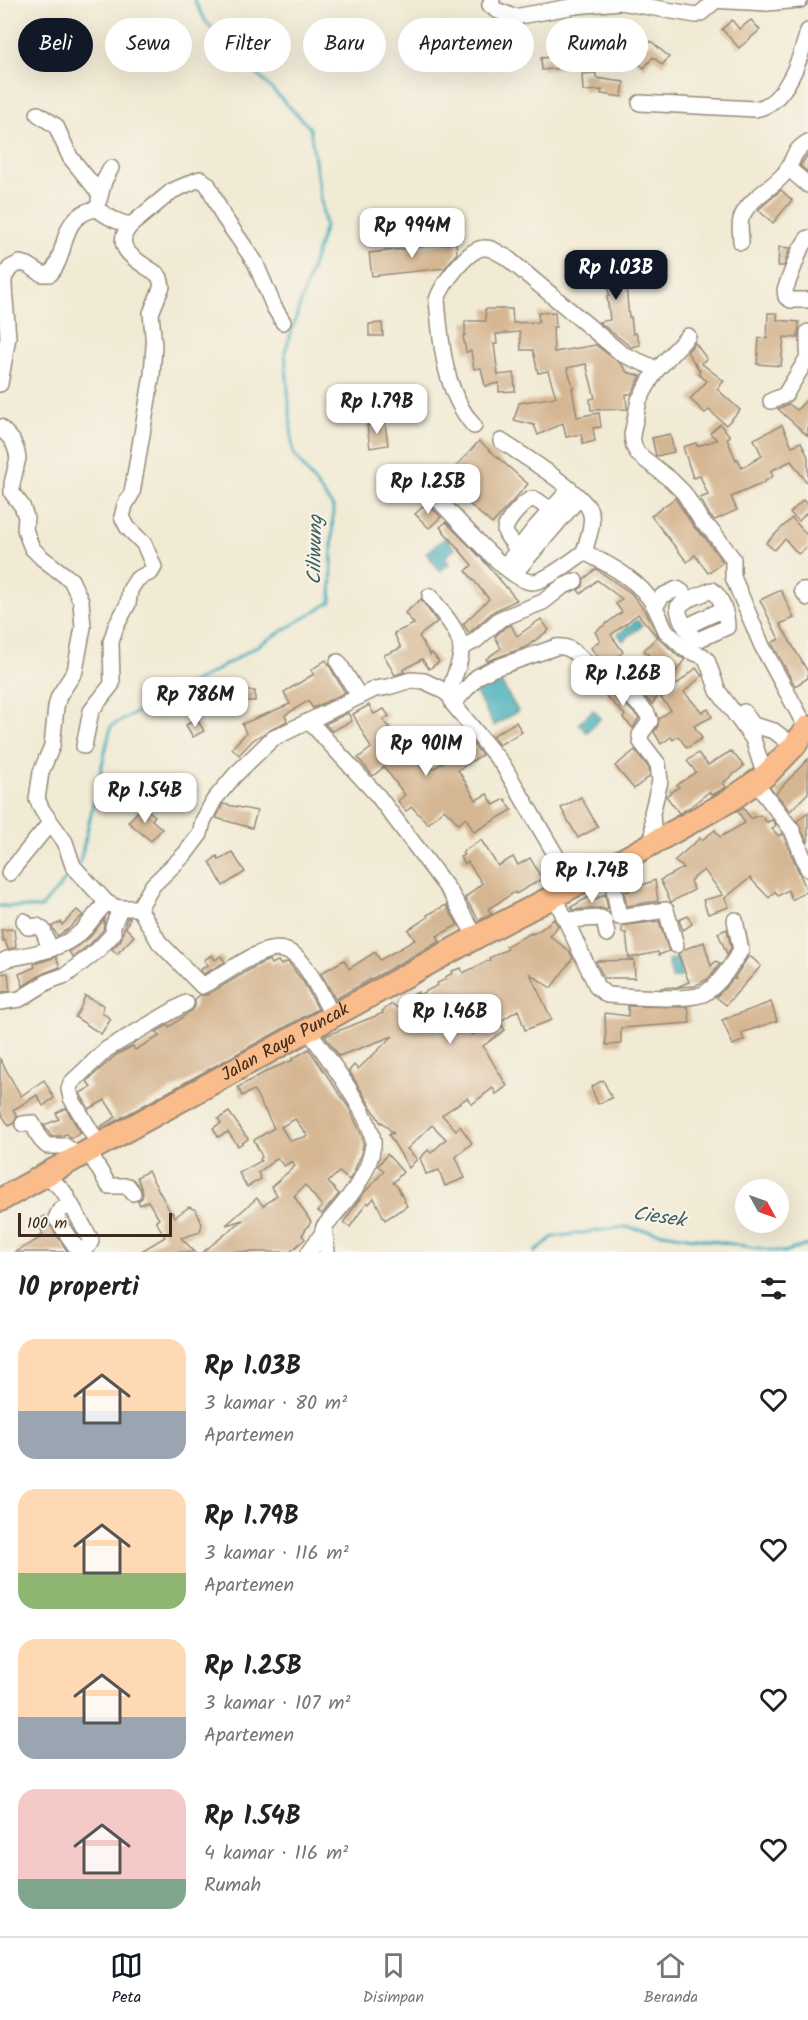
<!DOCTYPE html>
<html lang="id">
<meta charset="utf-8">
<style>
body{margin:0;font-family:Kalam,sans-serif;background:#f2f2f2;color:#222;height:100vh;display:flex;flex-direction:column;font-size:22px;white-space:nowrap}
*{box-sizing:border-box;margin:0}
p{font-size:20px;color:#767676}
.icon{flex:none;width:33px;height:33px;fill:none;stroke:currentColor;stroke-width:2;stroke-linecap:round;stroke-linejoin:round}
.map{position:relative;height:1252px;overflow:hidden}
.side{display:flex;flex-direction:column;background:#fff;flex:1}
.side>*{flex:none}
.guide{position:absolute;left:18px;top:18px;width:772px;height:54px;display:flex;gap:12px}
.needle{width:39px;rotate:130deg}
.controls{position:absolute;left:735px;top:1179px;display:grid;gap:12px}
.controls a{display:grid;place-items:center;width:54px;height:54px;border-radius:50%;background:#fff;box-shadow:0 6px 24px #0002;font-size:30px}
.scale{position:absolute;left:18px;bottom:15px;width:154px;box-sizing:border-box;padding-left:6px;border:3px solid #3b2a1e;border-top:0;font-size:16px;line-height:21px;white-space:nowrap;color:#3b2a1e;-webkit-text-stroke:4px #f7f3e8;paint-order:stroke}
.price{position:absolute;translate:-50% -51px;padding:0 14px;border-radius:12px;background:#fff;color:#222;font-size:20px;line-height:39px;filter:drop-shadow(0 2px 3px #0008)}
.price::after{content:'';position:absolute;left:50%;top:36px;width:18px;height:14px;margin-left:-9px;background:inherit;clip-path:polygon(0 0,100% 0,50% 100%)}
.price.selected{background:#111827;color:#fff}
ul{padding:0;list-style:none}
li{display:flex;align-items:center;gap:18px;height:150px;padding:0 18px}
li span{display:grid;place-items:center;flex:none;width:168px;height:120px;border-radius:18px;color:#555}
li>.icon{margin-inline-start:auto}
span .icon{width:72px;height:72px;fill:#fffc;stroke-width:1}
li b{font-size:26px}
h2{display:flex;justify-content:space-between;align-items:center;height:72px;padding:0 18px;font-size:26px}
.chip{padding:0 21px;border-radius:27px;background:#fff;box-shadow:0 6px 24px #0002;font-size:21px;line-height:54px}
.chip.selected{background:#111827;color:#fff}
.menu{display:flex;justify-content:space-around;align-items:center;height:84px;border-top:2px solid #e0e0e0;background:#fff;font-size:16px;color:#767676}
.menu a{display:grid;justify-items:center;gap:3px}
.menu .selected{color:#111827}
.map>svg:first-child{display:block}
.water{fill:#3baab9;stroke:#3b6a6c;stroke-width:1.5}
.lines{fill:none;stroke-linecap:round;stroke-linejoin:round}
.stream{stroke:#3baab9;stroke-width:3}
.building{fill:#d5b692;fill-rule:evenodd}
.minor-casing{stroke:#968a79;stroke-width:18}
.highway-casing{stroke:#968a79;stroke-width:26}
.minor{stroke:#fff;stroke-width:15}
.highway{stroke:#fabc8b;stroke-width:22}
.labels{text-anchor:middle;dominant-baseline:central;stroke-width:4.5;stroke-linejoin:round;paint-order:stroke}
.street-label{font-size:18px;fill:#3b2a1e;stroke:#f7f3e8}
.water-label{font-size:20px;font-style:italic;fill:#3b5d5c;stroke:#f7f3e8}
</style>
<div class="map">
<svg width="808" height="1252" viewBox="0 0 808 1252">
<rect width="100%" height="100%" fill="#f7f3e8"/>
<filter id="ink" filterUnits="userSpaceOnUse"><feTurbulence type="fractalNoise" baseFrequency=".0167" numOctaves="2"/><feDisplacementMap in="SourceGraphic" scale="12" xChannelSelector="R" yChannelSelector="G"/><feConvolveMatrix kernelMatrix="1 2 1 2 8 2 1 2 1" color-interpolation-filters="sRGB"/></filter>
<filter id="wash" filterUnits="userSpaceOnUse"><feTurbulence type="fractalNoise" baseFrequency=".008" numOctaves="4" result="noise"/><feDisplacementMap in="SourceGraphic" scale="24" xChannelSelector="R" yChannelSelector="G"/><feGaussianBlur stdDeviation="1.35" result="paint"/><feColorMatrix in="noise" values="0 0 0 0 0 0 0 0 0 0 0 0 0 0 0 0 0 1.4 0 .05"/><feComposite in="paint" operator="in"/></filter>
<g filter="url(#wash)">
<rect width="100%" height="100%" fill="#f1ead4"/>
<g class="water">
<path d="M446 537 455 549 445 557 449 564 440 571 426 553Z"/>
<path d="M637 620 642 626 623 641 618 634Z"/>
<path d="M498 677 518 711 494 726 475 691Z"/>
<path d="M593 710 601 718 587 732 578 724Z"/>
<path d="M678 958 682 977 672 979 668 960Z"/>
</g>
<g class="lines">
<g class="stream">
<path d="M78 865 80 862 111 726 217 670 331 602 333 507 293 453 285 352 325 226 310 128 206 22 194 0"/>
<path d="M0 906 41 908 72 872"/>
<path d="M535 1252 553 1237 625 1227 783 1252"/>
<path d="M784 1252 808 1245"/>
</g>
</g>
<g id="blocks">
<g class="building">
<path d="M732 20 739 29 751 20 760 30 739 48 722 29Z"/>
<path d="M507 26 524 29 522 39 506 36Z"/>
<path d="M555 30 580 33 604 32 605 47 571 49V50L561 49 562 68 542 70 541 58 551 57Z"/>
<path d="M641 41 647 46 651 41 669 57 662 65 653 57 644 68 628 54Z"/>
<path d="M596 73V78L624 82 622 97 601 94 602 90 583 91 582 74Z"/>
<path d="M808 154V172L800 166Z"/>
<path d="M781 190 792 200 773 223 758 210Z"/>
<path d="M456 243 457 253 445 268 372 276 369 253Z"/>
<path d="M779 247 790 248 784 266H778Z"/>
<path d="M618 258 625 276 629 317H631L633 334 636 333 640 345 631 347 599 322 610 320 607 296H609L608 278 594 283 589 268Z"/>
<path d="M485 309H512L513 323 539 322 538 313 555 312 556 327H553L554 352 596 345 621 364 627 372 641 376 631 394H626L627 409 591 410 590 399 595 398 586 364 567 368 574 388H572L577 417 599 413 601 427 593 428 595 441 583 444 581 434 566 437 563 423 538 435 534 425 514 420 519 403 556 397 548 371 538 373 533 350H521L520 332 496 334 497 344H494L498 375 514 373 515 391 499 392V383L485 386 481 368 474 369 471 351 466 352 463 336 465 335V321H486Z"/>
<path d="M768 313H777V320L799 322 798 338 784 337 781 366 757 364 759 338 767 339Z"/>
<path d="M382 323 383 336H369V324Z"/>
<path d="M695 343 707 359 701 363 724 381 717 389 740 410 726 425 709 410 705 413 690 399 707 381 698 374 700 371 687 352Z"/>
<path d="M808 398V436L778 409 789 404 797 410Z"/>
<path d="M385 423 388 445 370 448 367 425Z"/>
<path d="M720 424 730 436 727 439 736 460 738 459 742 468 762 456 754 439 782 425 792 446 801 442 808 457V484L791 461 770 471 773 476 761 484 731 497 737 510 715 520 710 516 700 498 708 495 700 476 693 478 683 447 696 443 697 446 717 440 710 433Z"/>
<path d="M670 434 674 452 656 456 652 438Z"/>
<path d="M479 441 528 484 492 524 443 481Z"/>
<path d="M675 498 694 527 706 539 723 562 708 573 695 555 687 562 651 516Z"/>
<path d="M803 500 808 505V511L799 521 790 513Z"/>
<path d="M427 503 441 517 429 528 415 514Z"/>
<path d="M792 518 808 536V546L798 554 785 539 774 550 766 543Z"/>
<path d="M446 522 483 560 517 600 494 611 469 633 463 624 489 599 466 571 472 565 440 527Z"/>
<path d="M596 569 631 593 646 612 659 638 678 656 685 659 652 704 642 694 650 680 661 668 644 650 657 637 638 614 611 635 623 652 606 667 591 648 600 640 595 632 622 612 616 604 622 599 597 580 581 594 578 590 583 586 584 579Z"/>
<path d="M781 590 794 618 780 624 808 672V678L795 686 772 643 779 639 760 600Z"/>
<path d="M421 599 437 622 419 636 430 655 432 653 439 662 429 669 422 659 403 670 404 672 395 675 384 655 401 648 394 633 414 624 405 613Z"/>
<path d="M541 619 549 630 526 647 487 661 486 659 501 648 495 637 505 627 511 625 517 636Z"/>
<path d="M326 660 345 693 313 708 308 701 285 715 287 721 254 739 239 755 232 748 246 733 242 724 290 704 284 692 314 674 311 670Z"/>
<path d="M696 668 702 676 684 692 702 712 708 709 712 717 694 726 702 738 687 748 678 736 673 740 671 737 661 744 654 732 658 726 659 719 671 710 661 698Z"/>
<path d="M616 686 622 691 620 697 623 702 639 718 633 728 623 718 625 715 606 696Z"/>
<path d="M245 691H255V701H244Z"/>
<path d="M229 692 236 702 216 715 210 704Z"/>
<path d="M369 705 374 714 384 709 389 716 383 720 426 773 473 744 482 755 458 770 476 800 487 794 494 805 505 799 512 810 474 832 466 818 459 824 444 809 428 824 412 807 406 811 398 801 405 795 384 767 373 776 358 758 371 748 353 714Z"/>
<path d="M348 713 352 721 332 731 325 724Z"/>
<path d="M197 719 204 731 193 737 186 725Z"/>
<path d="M516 722 522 732 499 745 492 736Z"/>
<path d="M635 750 649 768 650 776 634 789 615 766Z"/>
<path d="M731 751 744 766 723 783 726 787 712 795 709 792 690 807 675 816 679 813 666 796 679 787 677 785 696 772 687 761 698 753 708 765Z"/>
<path d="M808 759V793L790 811 776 793Z"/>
<path d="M581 797 598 827 578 838 561 808Z"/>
<path d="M223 804 257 811 252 828 216 818Z"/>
<path d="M143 806 155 816 152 820 162 829 151 841 128 822Z"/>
<path d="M743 808 751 818 760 815 767 822 772 820 776 825 772 829 779 836 782 833 807 891 792 900 788 890 778 896 775 891 769 898 750 878 725 898 729 907 708 914 703 900 723 895 704 870 690 881 694 890 671 902 660 880 684 868 674 861 700 838 702 840 715 830 720 837 745 823 738 811Z"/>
<path d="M808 812V843L797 821Z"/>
<path d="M481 840 498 866 513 857 518 865 530 858 542 879 516 894 515 892 488 909 492 914 479 920 465 898 482 883 468 862 465 864 460 857 464 855 462 852Z"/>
<path d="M232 852 245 872 223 886 210 862 217 856 219 860Z"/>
<path d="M655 880 658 901 627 906 624 892 629 891 628 887 639 883 640 886Z"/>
<path d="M605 894 608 909 606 910 600 908 573 910 571 907 591 896 594 900Z"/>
<path d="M446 905 458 925 437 936 440 941 335 999 321 973 344 960 349 969 375 952 380 960 415 940 408 930 428 917 427 915Z"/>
<path d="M77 910 83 915 68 929 57 936 52 926 61 922 62 925Z"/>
<path d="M688 916 692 924 683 930 679 920Z"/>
<path d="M105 918 103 930 91 943 73 957 69 952 89 938Z"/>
<path d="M127 918H130L126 928 134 936 117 954 112 949 121 940Z"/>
<path d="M554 919 558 926 550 936 569 951 573 958 551 988 530 974 552 1020 525 1030 518 1010 499 1022 505 1030 483 1046 507 1086 496 1094 493 1088 472 1104 467 1098 442 1115 456 1130 460 1126 472 1143 456 1157 465 1178 445 1186 439 1170 426 1174 420 1158 428 1150 431 1153 446 1139 432 1125 407 1149 417 1159 409 1168 389 1135 391 1133 394 1134 382 1122 381 1123 349 1071 354 1065 358 1069 393 1036 339 1056 325 1036 383 1013 382 1011 392 1004 418 1023 404 999 418 992 419 995 438 985 437 983 446 979 445 977 453 973 452 971 461 968 463 973 490 960 489 958 508 949 506 946 531 933 532 934 540 930ZM444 998 450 1012 471 1003 486 1026 472 1035 456 1011 434 1023 426 1008Z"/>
<path d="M659 921 669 951 659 955 658 952 629 958 626 933H622V926Z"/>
<path d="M14 929 16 947 8 949 5 940 3 941 1 930Z"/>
<path d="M727 929 731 948 727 954 718 933Z"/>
<path d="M704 942 711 966 716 961 720 964 709 978 695 986 660 988 677 987 689 982 678 954 685 949Z"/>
<path d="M212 955 215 960 221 956 225 962 204 974 200 970 208 965 204 960Z"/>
<path d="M56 957 60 967 44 973 23 986 19 974 35 967 34 964Z"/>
<path d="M748 957H751L761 966 726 1005 716 997 734 978 736 980 735 977Z"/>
<path d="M269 960 271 964 278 961 281 965 287 962 289 963 303 981 318 1009 101 1129 100 1127 116 1117 105 1100 89 1109 80 1093 91 1087 87 1081 116 1055 133 1046 135 1050 160 1036 156 1032 168 1025 169 1027 191 1011 195 1007V999L200 995H207L256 966Z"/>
<path d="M634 960 635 978H604L596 961Z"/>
<path d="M8 973 10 991 0 992V974Z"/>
<path d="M85 996 103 1005 102 1013 111 1019 101 1034 75 1017 80 1009Z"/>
<path d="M771 1002 777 1021 741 1033 744 1040 733 1045 722 1020Z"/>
<path d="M628 1006 688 1007 690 1023 621 1028V1044L606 1045 605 1013 628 1016Z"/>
<path d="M309 1049 349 1108 362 1136 363 1145 361 1154 353 1174 349 1180 339 1172 328 1182 339 1194 322 1214 318 1211 322 1206 305 1185 294 1196 311 1222 302 1235 305 1239 290 1252H203L243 1220 226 1225 257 1198 263 1206 277 1195 271 1187 295 1166 292 1161 284 1166 277 1158 258 1173 261 1179 247 1187 239 1173 261 1161 260 1159 262 1157 254 1140 274 1128 254 1090 242 1096 238 1087 269 1070 293 1060 292 1059ZM295 1119 308 1136 290 1141 281 1127Z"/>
<path d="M0 1059 21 1096 44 1080 54 1098 43 1106 37 1095 13 1110 17 1116 14 1123 9 1126 0 1112Z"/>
<path d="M603 1080 612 1098 598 1104 591 1087Z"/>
<path d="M66 1108 81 1133 71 1138 67 1134 60 1136H51L44 1125 59 1119 56 1113Z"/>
<path d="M229 1112 248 1139 238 1146 228 1132 218 1137 213 1128 221 1123 218 1119Z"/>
<path d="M387 1154 403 1172 393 1183 397 1186 407 1206 385 1220 374 1198 369 1204 367 1202 350 1227 343 1223 363 1194 384 1171 378 1166Z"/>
<path d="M148 1171 171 1213 172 1212 175 1217 189 1207 196 1210 202 1224 200 1232 181 1238 195 1252H140L165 1237 156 1221 159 1219 148 1201 140 1205 138 1201 142 1198 143 1193 137 1177Z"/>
<path d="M44 1216 68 1252H15L40 1238 39 1237 43 1234 36 1221Z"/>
</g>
</g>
</g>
<g filter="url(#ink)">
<use href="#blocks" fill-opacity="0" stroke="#968a79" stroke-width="1.5"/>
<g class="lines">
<g class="minor-casing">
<g id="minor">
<path d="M492 0 490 5 496 10 514 17 576 6 620 2 696 15 701 13 715 1"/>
<path d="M711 0 767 3"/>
<path d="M764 0 767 3 800 0"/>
<path d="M640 103 755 109C786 105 801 57 808 31"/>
<path d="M38 114 56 126 70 157 100 194"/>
<path d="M788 168 808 185"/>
<path d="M99 200 104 181 111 168"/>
<path d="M808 238 800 250 785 290 786 297 791 300H808"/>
<path d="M741 242C741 235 739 225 741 219 747 200 771 189 783 175 795 163 789 153 808 142"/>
<path d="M808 332V351"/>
<path d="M655 372 688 336"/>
<path d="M0 384 8 337 4 287V278L10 268 20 263 28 265 42 274H50C70 253 57 216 96 209 108 216 117 223 131 225L172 191 197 180 201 179 208 185 223 216 255 262 274 307 283 322"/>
<path d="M771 401 785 395 808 357"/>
<path d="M474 426C444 391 441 344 437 300 441 286 468 248 484 248 492 247 499 254 506 257L622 354 650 366 655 372 639 400 632 435 634 447 638 454 671 480 684 493 702 522 713 532 733 559V577L762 646 807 729"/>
<path d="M0 427 12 440 16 449 18 458 12 484V493L22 506 26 517 25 529 28 538 32 548 42 558 71 580 81 601 83 627 75 671 59 696 56 707 52 746 41 772 37 799 42 810 65 842 73 866 107 903 118 908H139"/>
<path d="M501 441C520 453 583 493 590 511 595 522 587 541 584 552"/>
<path d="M409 479C415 483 423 487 429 491 450 509 508 582 532 582 545 582 573 560 584 552 610 565 641 581 655 607"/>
<path d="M516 550C514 542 505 536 505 530 505 523 525 499 533 499 539 500 543 506 549 508L554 506"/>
<path d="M504 567 535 528 569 490"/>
<path d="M514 574 579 498"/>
<path d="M712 590C722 597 727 615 727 627L700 639H695C686 630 679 618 678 607L687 600Z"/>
<path d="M802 590 808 598"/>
<path d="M430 596C440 611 460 630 461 649 462 670 444 685 453 704L503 765 561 864 576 885"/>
<path d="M687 600 682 592 677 589 662 596 655 607 666 631 685 649 703 656 707 660 718 691 753 739 761 764 767 774"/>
<path d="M685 627 724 609"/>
<path d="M461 648 475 641 500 619 543 602 562 587 575 581"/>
<path d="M338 662 359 696"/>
<path d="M646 668 630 696 647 713 650 721 640 735 641 742 658 764 660 781 652 813 654 843"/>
<path d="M450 696 439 688 424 681 411 680 388 687 375 689 309 721 378 796 450 892 476 937"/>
<path d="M453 704 477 677 492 669 556 647C571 645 578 656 588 665"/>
<path d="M744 712 753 725 774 731 794 746"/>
<path d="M84 746 91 711 112 684 111 642 116 626 128 604 130 590 137 579 151 572 154 567 144 544 128 528 122 517 125 505 132 493 152 375 154 346 151 313 162 286 160 278 157 274C140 262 109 249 131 225"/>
<path d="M756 783 792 830 808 869"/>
<path d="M610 867 619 917 666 910 676 945"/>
<path d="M9 873 50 823"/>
<path d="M555 897 597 987 607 995C626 996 691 1002 705 993 720 984 732 964 741 950L735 920"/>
<path d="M139 908 159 942 202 986C213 980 224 974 234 967 257 954 282 936 303 964 315 979 323 999 333 1016"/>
<path d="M139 908 153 885 185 854 200 834 203 821 214 800 235 775 272 739 309 721"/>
<path d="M567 920 601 918 604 920 607 934"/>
<path d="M24 921 28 927 37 926 43 930 50 949"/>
<path d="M0 963 7 959C33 954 62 950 82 931 91 922 97 911 107 903"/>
<path d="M0 1002 20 999 49 981 66 975 98 950 113 934V927L120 908"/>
<path d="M308 1030C323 1051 376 1121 373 1145 369 1178 344 1203 324 1227L327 1252"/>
<path d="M23 1124 32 1123 41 1140 47 1146H65L79 1156"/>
<path d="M99 1145 71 1098 69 1089 71 1083 107 1049 186 1003"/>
<path d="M88 1151 109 1186H128L133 1193"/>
<path d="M46 1174 64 1192 91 1240C90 1246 84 1250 78 1250L56 1218 60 1210 70 1205"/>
<path d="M309 1252 322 1234 324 1227"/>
</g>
</g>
<g class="highway-casing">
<g id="highway">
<path id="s1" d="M0 1200 476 937 610 867 729 801 767 774 794 746 808 727"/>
</g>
</g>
<use href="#minor" class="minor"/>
<use href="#highway" class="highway"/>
</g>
</g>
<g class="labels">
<g class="street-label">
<text stroke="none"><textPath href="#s1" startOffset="326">Jalan Raya Puncak</textPath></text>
</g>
<g class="water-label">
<text transform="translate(316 550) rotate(-89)">Ciliwung</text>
<text transform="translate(659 1218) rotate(8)">Ciesek</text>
</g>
</g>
</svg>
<div class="controls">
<a><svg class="needle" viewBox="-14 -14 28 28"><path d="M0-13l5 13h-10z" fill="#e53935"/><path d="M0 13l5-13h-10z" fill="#767676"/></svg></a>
</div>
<div class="scale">100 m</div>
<b class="price" style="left:412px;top:259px">Rp 994M</b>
<b class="price selected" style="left:616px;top:301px">Rp 1.03B</b>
<b class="price" style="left:377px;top:435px">Rp 1.79B</b>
<b class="price" style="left:428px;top:515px">Rp 1.25B</b>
<b class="price" style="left:623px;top:707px">Rp 1.26B</b>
<b class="price" style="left:195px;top:728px">Rp 786M</b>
<b class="price" style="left:426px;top:777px">Rp 901M</b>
<b class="price" style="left:145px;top:824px">Rp 1.54B</b>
<b class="price" style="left:592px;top:904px">Rp 1.74B</b>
<b class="price" style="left:450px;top:1045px">Rp 1.46B</b>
<div class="guide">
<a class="chip selected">Beli</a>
<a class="chip">Sewa</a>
<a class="chip">Filter</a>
<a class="chip">Baru</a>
<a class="chip">Apartemen</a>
<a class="chip">Rumah</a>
</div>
</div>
<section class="side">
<h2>10 properti<svg class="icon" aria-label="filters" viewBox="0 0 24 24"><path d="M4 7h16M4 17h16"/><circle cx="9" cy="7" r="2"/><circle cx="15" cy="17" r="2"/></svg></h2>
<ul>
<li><span style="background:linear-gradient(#ffd9b3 60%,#9aa5b1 0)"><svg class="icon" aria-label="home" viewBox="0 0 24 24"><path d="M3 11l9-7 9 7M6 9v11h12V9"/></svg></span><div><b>Rp 1.03B</b><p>3 kamar · 80 m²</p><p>Apartemen</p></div><svg class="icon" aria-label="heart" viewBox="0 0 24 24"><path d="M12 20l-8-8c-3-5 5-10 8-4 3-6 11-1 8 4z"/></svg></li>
<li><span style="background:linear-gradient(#ffd9b3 70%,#8fb573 0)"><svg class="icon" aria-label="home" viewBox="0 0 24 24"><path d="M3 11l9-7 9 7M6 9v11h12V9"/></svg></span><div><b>Rp 1.79B</b><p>3 kamar · 116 m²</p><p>Apartemen</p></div><svg class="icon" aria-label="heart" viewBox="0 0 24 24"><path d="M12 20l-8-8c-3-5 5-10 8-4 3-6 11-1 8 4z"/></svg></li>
<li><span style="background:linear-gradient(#ffd9b3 65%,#9aa5b1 0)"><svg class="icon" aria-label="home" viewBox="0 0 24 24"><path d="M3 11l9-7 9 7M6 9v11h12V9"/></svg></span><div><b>Rp 1.25B</b><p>3 kamar · 107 m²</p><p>Apartemen</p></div><svg class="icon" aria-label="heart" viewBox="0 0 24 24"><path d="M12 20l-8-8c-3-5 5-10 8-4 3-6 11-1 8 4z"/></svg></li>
<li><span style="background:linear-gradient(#f6c9c9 75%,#7fa58c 0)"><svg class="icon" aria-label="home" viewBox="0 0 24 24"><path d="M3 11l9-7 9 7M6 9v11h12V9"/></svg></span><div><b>Rp 1.54B</b><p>4 kamar · 116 m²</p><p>Rumah</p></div><svg class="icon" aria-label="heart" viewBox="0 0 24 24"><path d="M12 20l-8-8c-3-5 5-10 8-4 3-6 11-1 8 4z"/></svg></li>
</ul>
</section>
<nav class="menu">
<a class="selected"><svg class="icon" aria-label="map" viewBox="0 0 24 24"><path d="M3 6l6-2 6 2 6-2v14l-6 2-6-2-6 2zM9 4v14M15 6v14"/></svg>Peta</a>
<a><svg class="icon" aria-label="saved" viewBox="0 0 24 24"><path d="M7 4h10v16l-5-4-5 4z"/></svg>Disimpan</a>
<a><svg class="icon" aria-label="home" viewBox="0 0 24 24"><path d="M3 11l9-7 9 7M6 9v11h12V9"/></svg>Beranda</a>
</nav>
